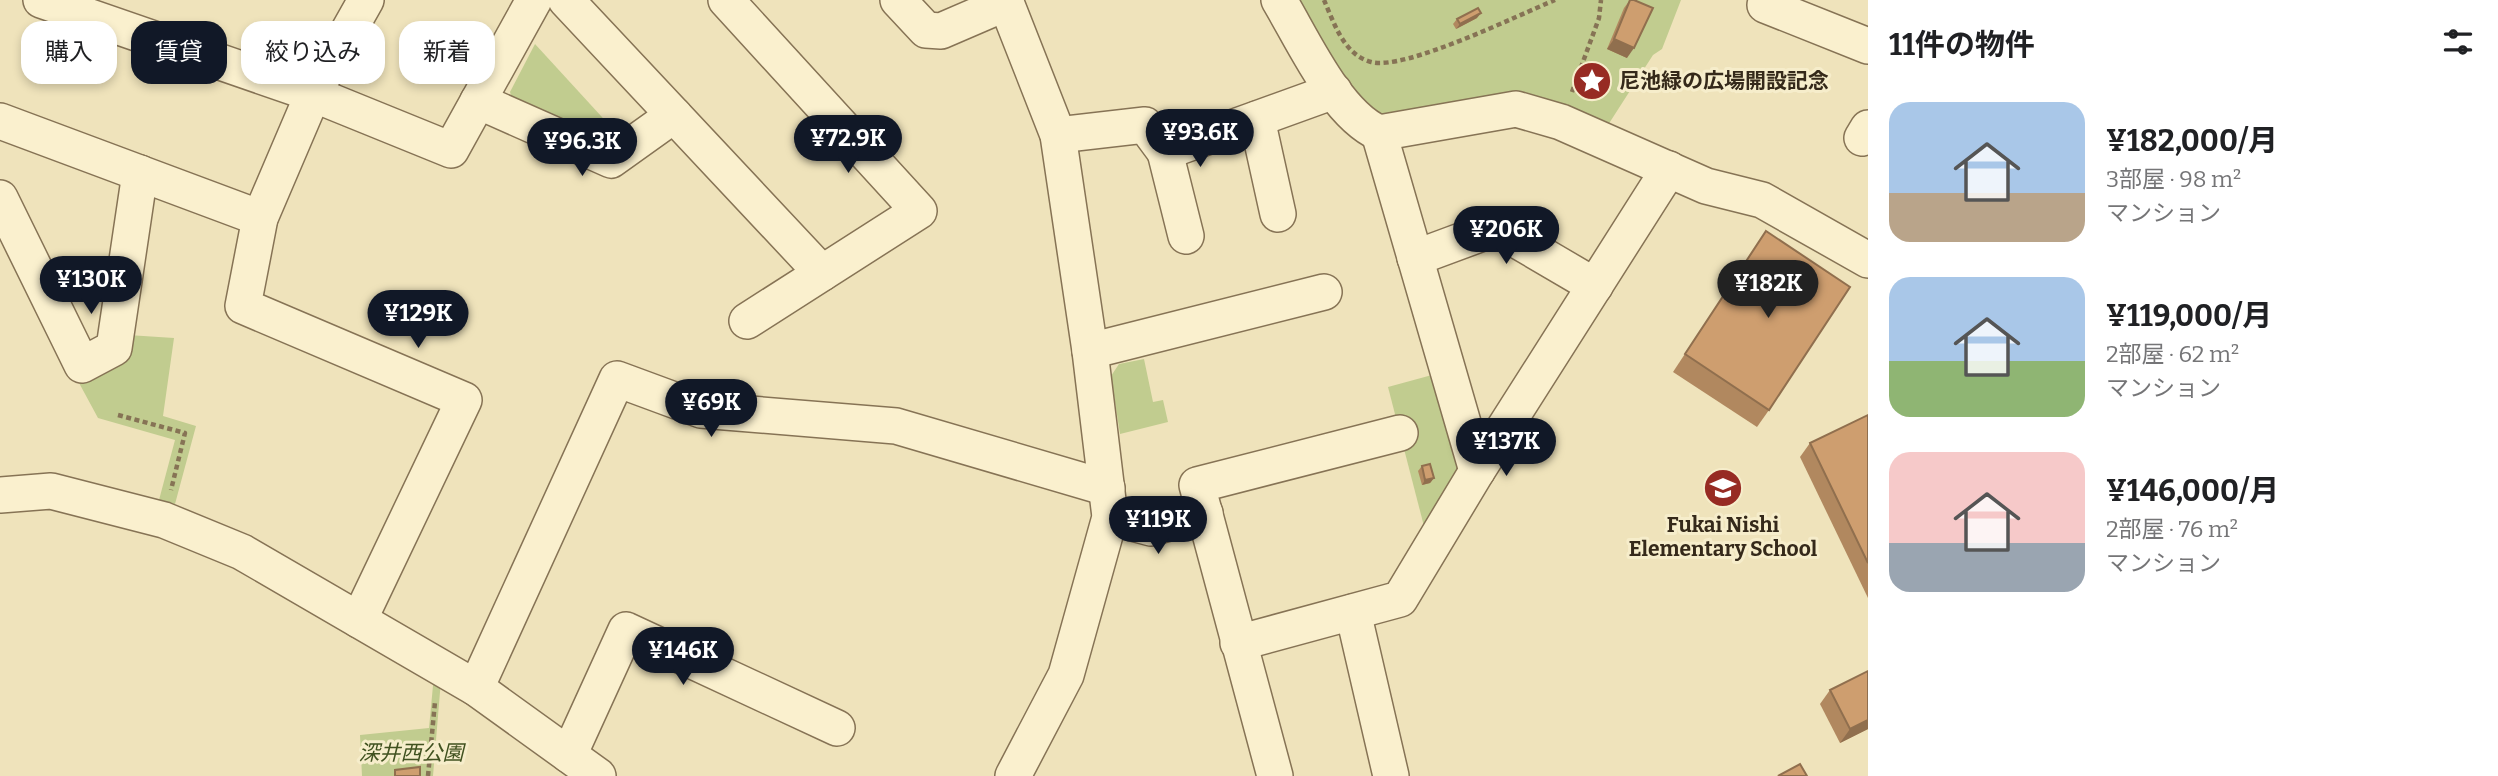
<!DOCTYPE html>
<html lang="ja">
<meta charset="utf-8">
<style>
body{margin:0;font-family:Bitter,"Noto Sans JP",serif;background:#f6f6f6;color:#202124;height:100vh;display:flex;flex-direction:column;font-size:26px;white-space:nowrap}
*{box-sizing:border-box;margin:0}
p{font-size:23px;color:#757577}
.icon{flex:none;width:38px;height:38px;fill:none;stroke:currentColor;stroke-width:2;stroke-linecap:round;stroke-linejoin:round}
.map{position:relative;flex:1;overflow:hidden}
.sheet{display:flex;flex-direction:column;background:#fff;width:630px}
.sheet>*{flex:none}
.guide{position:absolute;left:21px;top:21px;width:665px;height:63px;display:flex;gap:14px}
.price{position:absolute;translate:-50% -60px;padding:0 16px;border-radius:24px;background:#111827;color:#fff;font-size:23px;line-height:46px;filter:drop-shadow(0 2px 4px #0008)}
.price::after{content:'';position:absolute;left:50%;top:42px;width:21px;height:16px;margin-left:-10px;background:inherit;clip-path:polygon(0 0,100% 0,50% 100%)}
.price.selected{background:#222;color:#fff}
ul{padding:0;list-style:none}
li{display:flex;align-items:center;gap:21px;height:175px;padding:0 21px}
li span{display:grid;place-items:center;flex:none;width:196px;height:140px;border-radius:21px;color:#555}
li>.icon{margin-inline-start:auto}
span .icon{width:84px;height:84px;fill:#fffc;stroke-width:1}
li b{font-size:30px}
h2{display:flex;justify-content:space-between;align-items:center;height:84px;padding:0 21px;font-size:30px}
.pill{padding:0 24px;border-radius:21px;background:#fff;box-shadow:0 4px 10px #0003;font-size:24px;line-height:63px}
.pill.selected{background:#111827;color:#fff}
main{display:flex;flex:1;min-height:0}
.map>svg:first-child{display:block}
.green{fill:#c1cc8f}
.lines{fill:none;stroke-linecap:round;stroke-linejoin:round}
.minor-casing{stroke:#867355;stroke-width:38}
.path{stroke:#867355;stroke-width:4.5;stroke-dasharray:5 3.5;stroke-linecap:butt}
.minor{stroke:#faf0ce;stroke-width:35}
.wall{fill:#b1885f}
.shaded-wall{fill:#906f4e}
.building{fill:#ce9e6f;stroke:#906f4e;stroke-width:2}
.labels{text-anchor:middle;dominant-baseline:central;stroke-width:6;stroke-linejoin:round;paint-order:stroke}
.poi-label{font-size:21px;font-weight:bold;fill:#35291a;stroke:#f6edcb;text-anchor:start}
.park-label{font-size:21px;font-style:italic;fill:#415220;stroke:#f6edcb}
</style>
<main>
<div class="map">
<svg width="1868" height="776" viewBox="0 0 1868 776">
<rect width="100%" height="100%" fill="#efe3bb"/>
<g class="green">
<path d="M1290 0H1681L1662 49 1653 55 1608 125 1382 117 1362 106Z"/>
<path d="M535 44 623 140 609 144 513 102 510 92Z"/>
<path d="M128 335 174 338 163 416 196 426 175 504 159 500 175 440 98 418 78 381Z"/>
<path d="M1144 359 1153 402 1163 400 1168 422 1120 434 1111 376 1119 364Z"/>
<path d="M1443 372 1467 466 1426 534 1388 387Z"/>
<path d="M434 675 441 680 433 776H362L360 735 429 728Z"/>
</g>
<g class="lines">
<g class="minor-casing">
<g id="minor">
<path d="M41 0 313 94 451 150 534 0"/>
<path d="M566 0 822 273"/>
<path d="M726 0 919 211 747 321"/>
<path d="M898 0 926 30 941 31 1006 3"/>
<path d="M1005 0 1058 135 1090 351 1110 517 1066 675 1013 776"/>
<path d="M1279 0C1303 40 1336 114 1379 133L1516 109 1561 122 1706 186 1762 200 1868 260"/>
<path d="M1765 5 1868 46"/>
<path d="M478 101 611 160 674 115"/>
<path d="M1257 119 1278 214"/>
<path d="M0 121 260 218"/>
<path d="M1379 133 1477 471"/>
<path d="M1058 135 1145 125 1165 152 1334 91"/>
<path d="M1862 138 1868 128"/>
<path d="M1165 152 1186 236"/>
<path d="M0 198 82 365 114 348 140 173"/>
<path d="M1415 258 1496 228 1595 286"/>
<path d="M1090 351 1324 292"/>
<path d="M0 495 51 491 164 520 242 552 476 688 598 776"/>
<path d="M1110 517 1151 528 1205 513"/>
<path d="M1353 612 1391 776"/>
<path d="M359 620 464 400 243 306 260 218 313 94 366 0"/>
<path d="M1238 643 1400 599 1477 471 1669 169"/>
<path d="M476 688 617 379 701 410 896 426 1107 488"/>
<path d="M569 755 626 630 837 728"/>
<path d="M1275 776 1197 485 1400 433"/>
</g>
</g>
<g class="path">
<path d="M1324 0C1334 23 1344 55 1371 62 1405 71 1518 15 1555 0"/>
<path d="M1572 92 1599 18 1601 0"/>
<path d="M118 415 185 433 171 490"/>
<path d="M428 776 435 702"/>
</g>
<use href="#minor" class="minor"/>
</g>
<g class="wall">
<path d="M1630 0 1627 58 1607 49 1624 8Z"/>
<path d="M1477 18 1456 29 1453 24 1457 19Z"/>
<path d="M1766 231 1769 410 1757 427 1673 372Z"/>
<path d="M1868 415V598L1800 457 1810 443Z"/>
<path d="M1422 466 1434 478 1430 483 1422 485 1418 471Z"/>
<path d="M1830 690 1868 729 1840 743 1820 704Z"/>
</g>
<g class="shaded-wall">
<path d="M1481 13 1477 18 1456 29 1460 24Z"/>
<path d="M1614 39 1634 48 1627 58 1607 49Z"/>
<path d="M1434 478 1430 483 1422 485 1425 480Z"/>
<path d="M1868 720V729L1840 743 1850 729Z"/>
</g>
<g class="building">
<path d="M1630 0H1634L1653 8 1634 48 1614 39Z"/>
<path d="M1478 8 1481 13 1460 24 1457 19Z"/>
<path d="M1766 231 1850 287 1769 410 1685 354Z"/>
<path d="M1868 415V563L1810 443Z"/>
<path d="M1430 464 1434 478 1425 480 1422 466Z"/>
<path d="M1868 671V720L1850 729 1830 690Z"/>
<path d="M1800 764 1807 776H1778Z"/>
<path d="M420 767V776H395V770Z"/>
</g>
<defs>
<g id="sight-disc" transform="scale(2.0125)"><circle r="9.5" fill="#972b23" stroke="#f6edcb"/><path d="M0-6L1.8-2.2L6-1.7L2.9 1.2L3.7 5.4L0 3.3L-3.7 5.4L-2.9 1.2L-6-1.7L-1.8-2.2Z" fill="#fff"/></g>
<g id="school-disc" transform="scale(2.0125)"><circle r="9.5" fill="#972b23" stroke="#f6edcb"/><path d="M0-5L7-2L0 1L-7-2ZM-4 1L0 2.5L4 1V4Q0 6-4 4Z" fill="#fff"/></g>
</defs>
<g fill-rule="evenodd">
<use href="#sight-disc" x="1592" y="81"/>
<use href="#school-disc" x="1723" y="488"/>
</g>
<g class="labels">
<g class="poi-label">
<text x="1619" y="81">尼池緑の広場開設記念</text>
<text x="1723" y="525" text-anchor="middle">Fukai Nishi<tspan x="1723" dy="24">Elementary School</tspan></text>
</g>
<g class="park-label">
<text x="411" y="753">深井西公園</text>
</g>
</g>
</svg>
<b class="price" style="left:1200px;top:169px">¥93.6K</b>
<b class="price" style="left:848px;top:175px">¥72.9K</b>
<b class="price" style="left:582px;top:178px">¥96.3K</b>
<b class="price" style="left:1506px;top:266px">¥206K</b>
<b class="price" style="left:91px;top:316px">¥130K</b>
<b class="price selected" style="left:1768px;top:320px">¥182K</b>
<b class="price" style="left:418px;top:350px">¥129K</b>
<b class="price" style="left:711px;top:439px">¥69K</b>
<b class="price" style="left:1506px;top:478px">¥137K</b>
<b class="price" style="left:1158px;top:556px">¥119K</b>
<b class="price" style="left:683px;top:687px">¥146K</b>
<div class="guide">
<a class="pill">購入</a>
<a class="pill selected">賃貸</a>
<a class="pill">絞り込み</a>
<a class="pill">新着</a>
</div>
</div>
<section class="sheet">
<h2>11件の物件<svg class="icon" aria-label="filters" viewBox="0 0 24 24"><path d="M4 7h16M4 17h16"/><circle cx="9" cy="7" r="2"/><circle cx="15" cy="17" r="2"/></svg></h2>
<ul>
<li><span style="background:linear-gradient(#a9c7e8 65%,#b9a48a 0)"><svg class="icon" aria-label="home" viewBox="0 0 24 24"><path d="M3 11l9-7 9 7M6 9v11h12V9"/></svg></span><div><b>¥182,000/月</b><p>3部屋 · 98 m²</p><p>マンション</p></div></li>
<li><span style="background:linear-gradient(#a9c7e8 60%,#8fb573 0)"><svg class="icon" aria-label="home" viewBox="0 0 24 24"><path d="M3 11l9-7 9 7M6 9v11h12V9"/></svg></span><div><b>¥119,000/月</b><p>2部屋 · 62 m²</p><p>マンション</p></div></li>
<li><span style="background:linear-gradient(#f6c9c9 65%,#9aa5b1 0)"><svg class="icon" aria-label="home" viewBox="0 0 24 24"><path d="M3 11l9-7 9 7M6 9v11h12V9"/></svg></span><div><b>¥146,000/月</b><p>2部屋 · 76 m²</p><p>マンション</p></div></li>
</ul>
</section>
</main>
